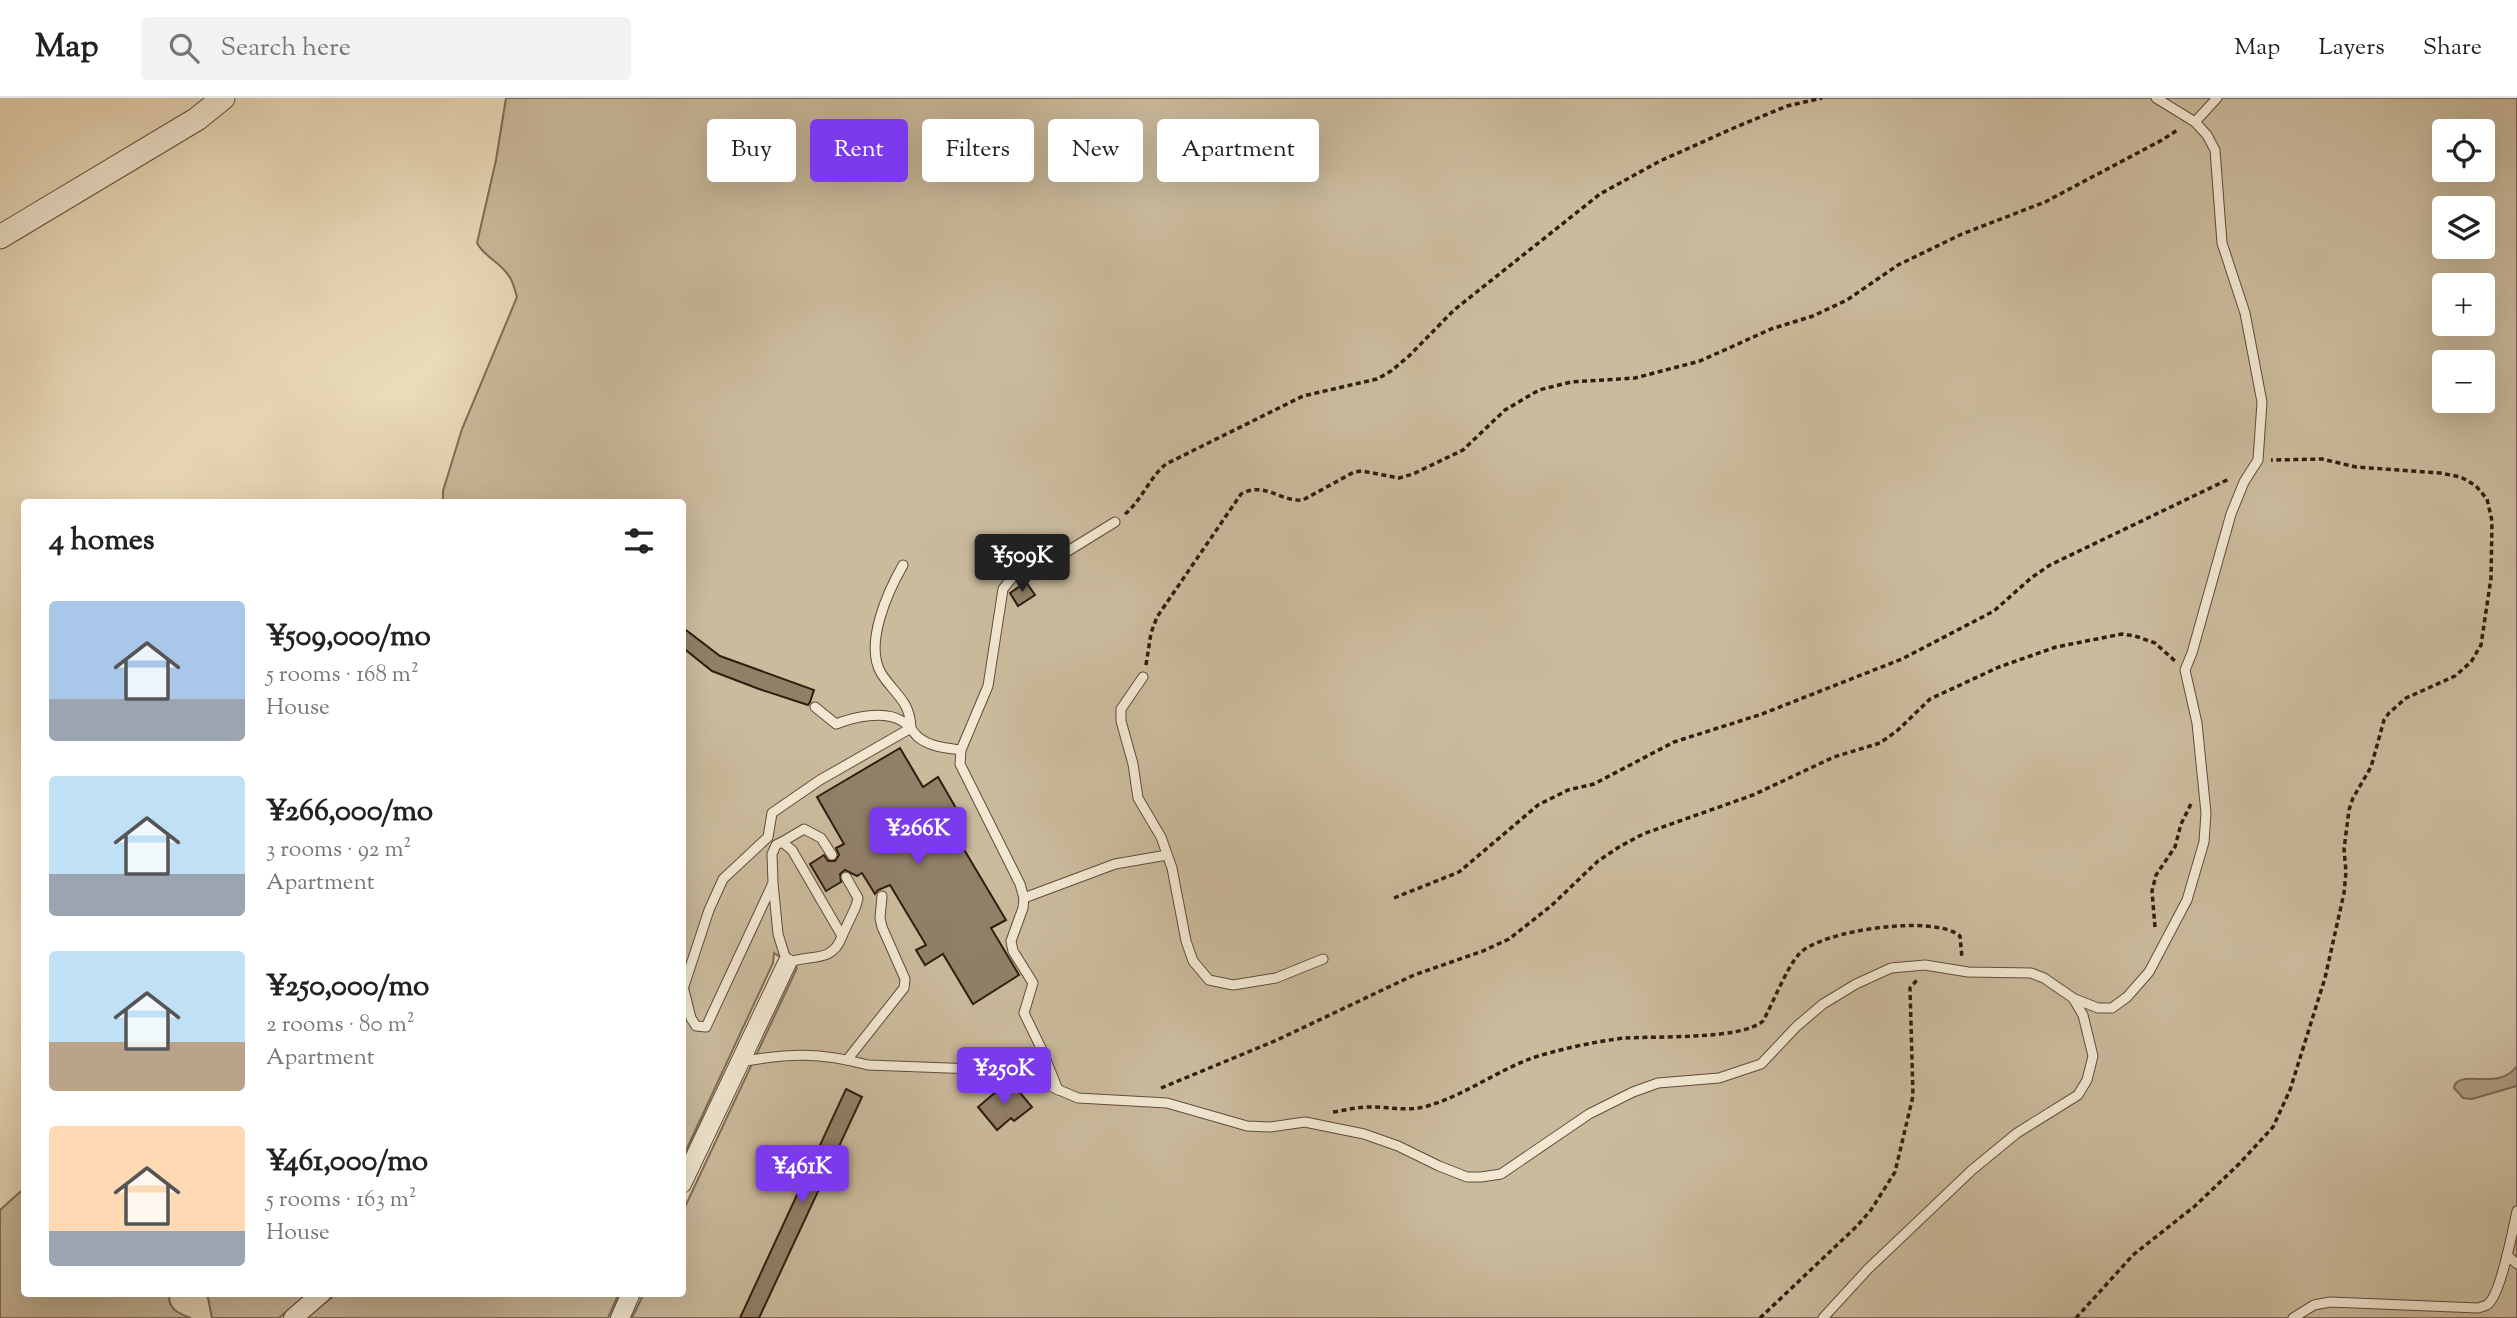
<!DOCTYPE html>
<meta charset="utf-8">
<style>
body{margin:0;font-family:"Sorts Mill Goudy",serif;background:#f2f2f2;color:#222;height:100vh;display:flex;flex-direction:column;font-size:26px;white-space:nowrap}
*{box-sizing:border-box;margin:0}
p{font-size:23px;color:#767676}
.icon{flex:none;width:38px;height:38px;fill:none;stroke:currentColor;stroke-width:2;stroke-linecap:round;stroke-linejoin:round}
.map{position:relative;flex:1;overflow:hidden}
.drawer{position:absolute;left:21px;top:401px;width:665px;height:798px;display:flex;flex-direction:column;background:#fff;border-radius:7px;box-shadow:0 7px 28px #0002}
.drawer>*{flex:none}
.hud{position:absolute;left:707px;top:21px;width:665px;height:63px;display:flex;gap:14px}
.buttons{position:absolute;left:2432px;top:21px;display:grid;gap:14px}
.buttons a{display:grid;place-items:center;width:63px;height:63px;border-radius:7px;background:#fff;box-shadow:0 7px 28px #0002;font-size:35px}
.price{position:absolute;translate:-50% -60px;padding:0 16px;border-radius:7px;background:#7c3aed;color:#fff;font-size:23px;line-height:46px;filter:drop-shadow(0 2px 4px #0008)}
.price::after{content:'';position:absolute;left:50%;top:42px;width:21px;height:16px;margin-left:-10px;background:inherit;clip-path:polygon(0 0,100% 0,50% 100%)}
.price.selected{background:#222;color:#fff}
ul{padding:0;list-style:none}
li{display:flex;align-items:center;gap:21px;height:175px;padding:0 28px}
li span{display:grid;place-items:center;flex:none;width:196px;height:140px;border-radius:7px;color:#555}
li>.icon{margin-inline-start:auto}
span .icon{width:84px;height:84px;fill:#fffc;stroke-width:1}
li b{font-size:30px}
h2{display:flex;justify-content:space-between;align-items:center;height:84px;padding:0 28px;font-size:30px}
.tag{padding:0 24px;border-radius:7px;background:#fff;box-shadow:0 7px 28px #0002;font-size:24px;line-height:63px}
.tag.selected{background:#7c3aed;color:#fff}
header{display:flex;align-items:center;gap:42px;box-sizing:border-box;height:98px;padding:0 35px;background:#fff;border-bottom:2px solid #e0e0e0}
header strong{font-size:33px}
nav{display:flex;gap:38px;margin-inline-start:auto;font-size:24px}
.search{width:490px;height:63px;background:#f2f2f2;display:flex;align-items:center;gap:18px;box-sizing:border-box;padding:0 24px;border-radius:7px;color:#767676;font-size:26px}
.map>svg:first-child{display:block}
.green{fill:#cbbb9d;stroke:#7e6c56;stroke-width:2;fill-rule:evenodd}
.water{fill:#ab9a80;stroke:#7a6853;stroke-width:2}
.building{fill:#918068;stroke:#301d10;stroke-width:2}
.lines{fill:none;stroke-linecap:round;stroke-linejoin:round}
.service-casing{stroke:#5f4c3a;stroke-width:11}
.minor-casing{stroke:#5f4c3a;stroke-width:20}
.tertiary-casing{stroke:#5f4c3a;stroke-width:25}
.path{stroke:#301d10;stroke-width:3.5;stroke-dasharray:5 3.5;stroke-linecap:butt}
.service{stroke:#f2e8d2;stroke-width:9}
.minor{stroke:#f2e8d2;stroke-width:18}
.tertiary{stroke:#f2e8d2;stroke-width:23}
</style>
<header>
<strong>Map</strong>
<div class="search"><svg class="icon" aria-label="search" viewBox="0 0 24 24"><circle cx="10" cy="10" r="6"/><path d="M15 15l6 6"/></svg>Search here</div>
<nav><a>Map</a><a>Layers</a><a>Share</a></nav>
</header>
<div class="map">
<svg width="2517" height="1220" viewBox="0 0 2517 1220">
<rect width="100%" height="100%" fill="#ebdbba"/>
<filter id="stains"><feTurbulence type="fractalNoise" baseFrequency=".00286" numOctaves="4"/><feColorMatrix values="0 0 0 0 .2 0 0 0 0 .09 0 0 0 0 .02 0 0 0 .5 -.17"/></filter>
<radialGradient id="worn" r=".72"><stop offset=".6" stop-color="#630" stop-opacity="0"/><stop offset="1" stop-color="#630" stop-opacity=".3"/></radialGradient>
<g class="green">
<path d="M506 0H2517V1220H632L644 1195H682L683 1113 797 870 774 855 773 865 683 1059 682 404H443V393L462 331 517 199C514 189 512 180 505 173 496 162 484 158 477 145L496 62ZM2445 33H2483V72H2445ZM2445 110H2483V149H2445ZM2445 187H2483V226H2445ZM2445 264H2483V303H2445Z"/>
<path d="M24 1093V1195H169C168 1211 177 1215 191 1220H0V1112L20 1094Z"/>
<path d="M207 1195H308L279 1220H212Z"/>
<path d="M337 1195H619L608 1220H307Z"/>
</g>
<path class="water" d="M2517 968V988L2472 1001 2463 1000 2454 990 2455 986C2468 972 2498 993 2517 968Z"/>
<g class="building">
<path d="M1026 484 1035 497 1018 508 1010 495Z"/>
<path d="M682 529 720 558 814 592 810 604 808 607 759 591 712 573 682 549Z"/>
<path d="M900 650 923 689 938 679 960 717 951 722 959 736 956 738 1006 822 991 830 1019 877 973 906 943 856 925 867 916 852 926 847 890 787 878 792 875 796 862 775 857 778 845 772 840 776 841 784 826 793 810 766 824 757 828 763H835L839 757 836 750 844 746 817 699Z"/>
<path d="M1004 987 1010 995 1016 990 1032 1009 1014 1023 1011 1020 997 1032 978 1009Z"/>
<path d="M846 991 862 999 759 1220H740Z"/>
</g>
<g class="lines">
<g class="service-casing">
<g id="service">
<path d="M2195 24 2217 0"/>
<path d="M1143 579 1121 611V623L1133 666 1138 700 1161 739 1172 770 1186 843 1193 863 1209 882 1233 887 1276 880 1323 861"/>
<path d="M815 609 836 626C854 619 884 612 902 623 909 627 913 634 918 639 930 649 946 650 961 652"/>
<path d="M782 744 804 731 821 740 832 757"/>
<path d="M1024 800 1115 766 1167 757"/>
<path d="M842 838 856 808 858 800 846 779"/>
<path d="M684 892 691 920 696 928 706 929 773 785 772 756 776 747 782 744 792 752 842 838C832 867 809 855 787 865L778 836 773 785"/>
<path d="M682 894 709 812 723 781 768 739 772 715 820 682 911 630C910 602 894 596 881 575 864 546 888 493 903 467"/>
<path d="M2075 901 2098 910H2112L2127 899 2149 874 2187 802 2204 744 2206 715 2197 625 2185 572 2192 555 2231 416 2244 384 2258 362 2262 304 2245 215 2222 145 2215 52 2207 37 2195 24 2156 0"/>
<path d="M847 962 904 890 905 881 882 829 880 820 882 798"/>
<path d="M740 964C789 955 820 954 868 967L1001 972 1031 980 1078 1000 1167 1005 1247 1028 1270 1029 1305 1024 1364 1036 1398 1048 1439 1068 1467 1079H1481L1501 1076 1589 1016 1633 994 1658 985 1719 980 1761 966 1797 928 1823 906 1856 886 1891 870 1925 867 1968 874 2031 875 2044 880 2073 900 2083 917 2093 958 2087 982 2078 997 2017 1035 1972 1072 1868 1171 1823 1220"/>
<path d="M1058 992 1042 952 1024 915 1033 885 1013 853 1011 843 1023 810 1024 800 1020 786 960 666 961 652 988 588 1003 491 1011 481 1033 467 1040 459 1068 453 1115 424"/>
<path d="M2507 1157 2517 1166"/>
<path d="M2293 1220 2314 1207 2330 1204 2478 1210C2481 1209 2486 1208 2488 1206 2501 1196 2513 1131 2517 1113"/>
</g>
</g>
<g class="minor-casing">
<g id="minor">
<path d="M682 1086 787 865"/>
<path d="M293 1220 322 1195"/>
<path d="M620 1220 631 1195"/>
</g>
</g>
<g class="tertiary-casing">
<path id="tertiary" d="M0 139 197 21 223 0"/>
</g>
<g class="path">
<path d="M1125 416C1142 402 1149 380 1166 366L1303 298 1377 281 1391 273 1409 258 1454 212 1600 96 1660 63 1736 29 1787 8 1822 0"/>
<path d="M1146 567 1151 535 1157 519 1241 396C1265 383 1280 404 1303 402L1354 374 1362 373 1399 380 1413 376 1463 352 1505 312 1539 292 1571 284 1635 280 1700 263 1771 231 1813 218 1847 202 1898 167 1962 136 2045 104 2162 42 2179 31"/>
<path d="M1394 800 1459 774 1538 707 1568 692 1594 686 1674 644 1762 616 1902 561 1994 513 2031 480 2050 467 2229 381"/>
<path d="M2155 829 2152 793 2156 777 2175 749 2181 726 2191 706"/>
<path d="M1161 990 1277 942 1414 877 1483 853 1509 841 1551 808 1598 763 1619 749 1643 736 1753 697 1834 659 1880 645 1898 632 1930 601 1999 569 2056 549 2122 536 2135 538 2155 545 2175 563"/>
<path d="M1333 1014C1346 1012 1358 1009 1370 1009 1388 1009 1406 1013 1424 1009 1461 999 1492 976 1527 962 1550 953 1601 942 1626 940 1656 938 1742 942 1763 923 1773 905 1786 871 1799 856 1821 832 1935 816 1960 838L1962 860"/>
<path d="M1760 1220 1857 1128 1871 1112 1895 1074 1913 998 1910 890 1917 882"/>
<path d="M2076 1220 2133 1157 2195 1108 2239 1066 2273 1029 2290 992 2325 880 2344 795 2346 774 2344 751 2349 712 2353 700 2371 669 2384 622 2389 615 2406 600 2455 578 2471 564 2481 547 2491 480 2492 423 2487 401 2476 388 2461 379 2440 375 2356 369 2322 361 2271 362"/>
</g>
<use href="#service" class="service"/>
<use href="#minor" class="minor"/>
<use href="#tertiary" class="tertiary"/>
</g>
<rect width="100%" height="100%" filter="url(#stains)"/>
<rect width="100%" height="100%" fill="url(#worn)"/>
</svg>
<div class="buttons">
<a><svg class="icon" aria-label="locate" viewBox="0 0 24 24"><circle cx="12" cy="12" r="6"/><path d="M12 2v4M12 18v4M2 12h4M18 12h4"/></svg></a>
<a><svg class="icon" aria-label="layers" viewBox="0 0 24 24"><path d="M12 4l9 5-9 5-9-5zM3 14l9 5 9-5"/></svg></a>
<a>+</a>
<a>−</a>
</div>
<b class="price selected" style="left:1022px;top:496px">¥509K</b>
<b class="price" style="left:918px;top:769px">¥266K</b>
<b class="price" style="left:1004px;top:1009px">¥250K</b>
<b class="price" style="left:802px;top:1107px">¥461K</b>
<div class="hud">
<a class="tag">Buy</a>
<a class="tag selected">Rent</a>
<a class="tag">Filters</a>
<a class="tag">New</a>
<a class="tag">Apartment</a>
</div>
<section class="drawer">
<h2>4 homes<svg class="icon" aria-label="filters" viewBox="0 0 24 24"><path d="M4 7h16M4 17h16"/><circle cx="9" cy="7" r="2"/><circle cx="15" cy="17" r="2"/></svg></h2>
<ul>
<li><span style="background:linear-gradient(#a9c7e8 70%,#9aa5b1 0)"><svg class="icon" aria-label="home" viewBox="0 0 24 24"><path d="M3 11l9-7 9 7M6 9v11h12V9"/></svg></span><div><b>¥509,000/mo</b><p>5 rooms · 168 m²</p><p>House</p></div></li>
<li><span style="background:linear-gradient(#bfe0f5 70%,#9aa5b1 0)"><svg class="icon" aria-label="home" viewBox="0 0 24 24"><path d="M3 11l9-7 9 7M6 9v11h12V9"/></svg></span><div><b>¥266,000/mo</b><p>3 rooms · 92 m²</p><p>Apartment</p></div></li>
<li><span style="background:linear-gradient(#bfe0f5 65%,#b9a48a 0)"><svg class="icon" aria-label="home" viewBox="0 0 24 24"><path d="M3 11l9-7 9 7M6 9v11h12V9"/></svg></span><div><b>¥250,000/mo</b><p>2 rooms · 80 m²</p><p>Apartment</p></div></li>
<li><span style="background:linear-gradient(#ffd9b3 75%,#9aa5b1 0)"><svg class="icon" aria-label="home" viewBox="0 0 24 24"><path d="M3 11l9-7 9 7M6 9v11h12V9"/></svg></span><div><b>¥461,000/mo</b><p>5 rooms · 163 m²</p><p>House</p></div></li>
</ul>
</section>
</div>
